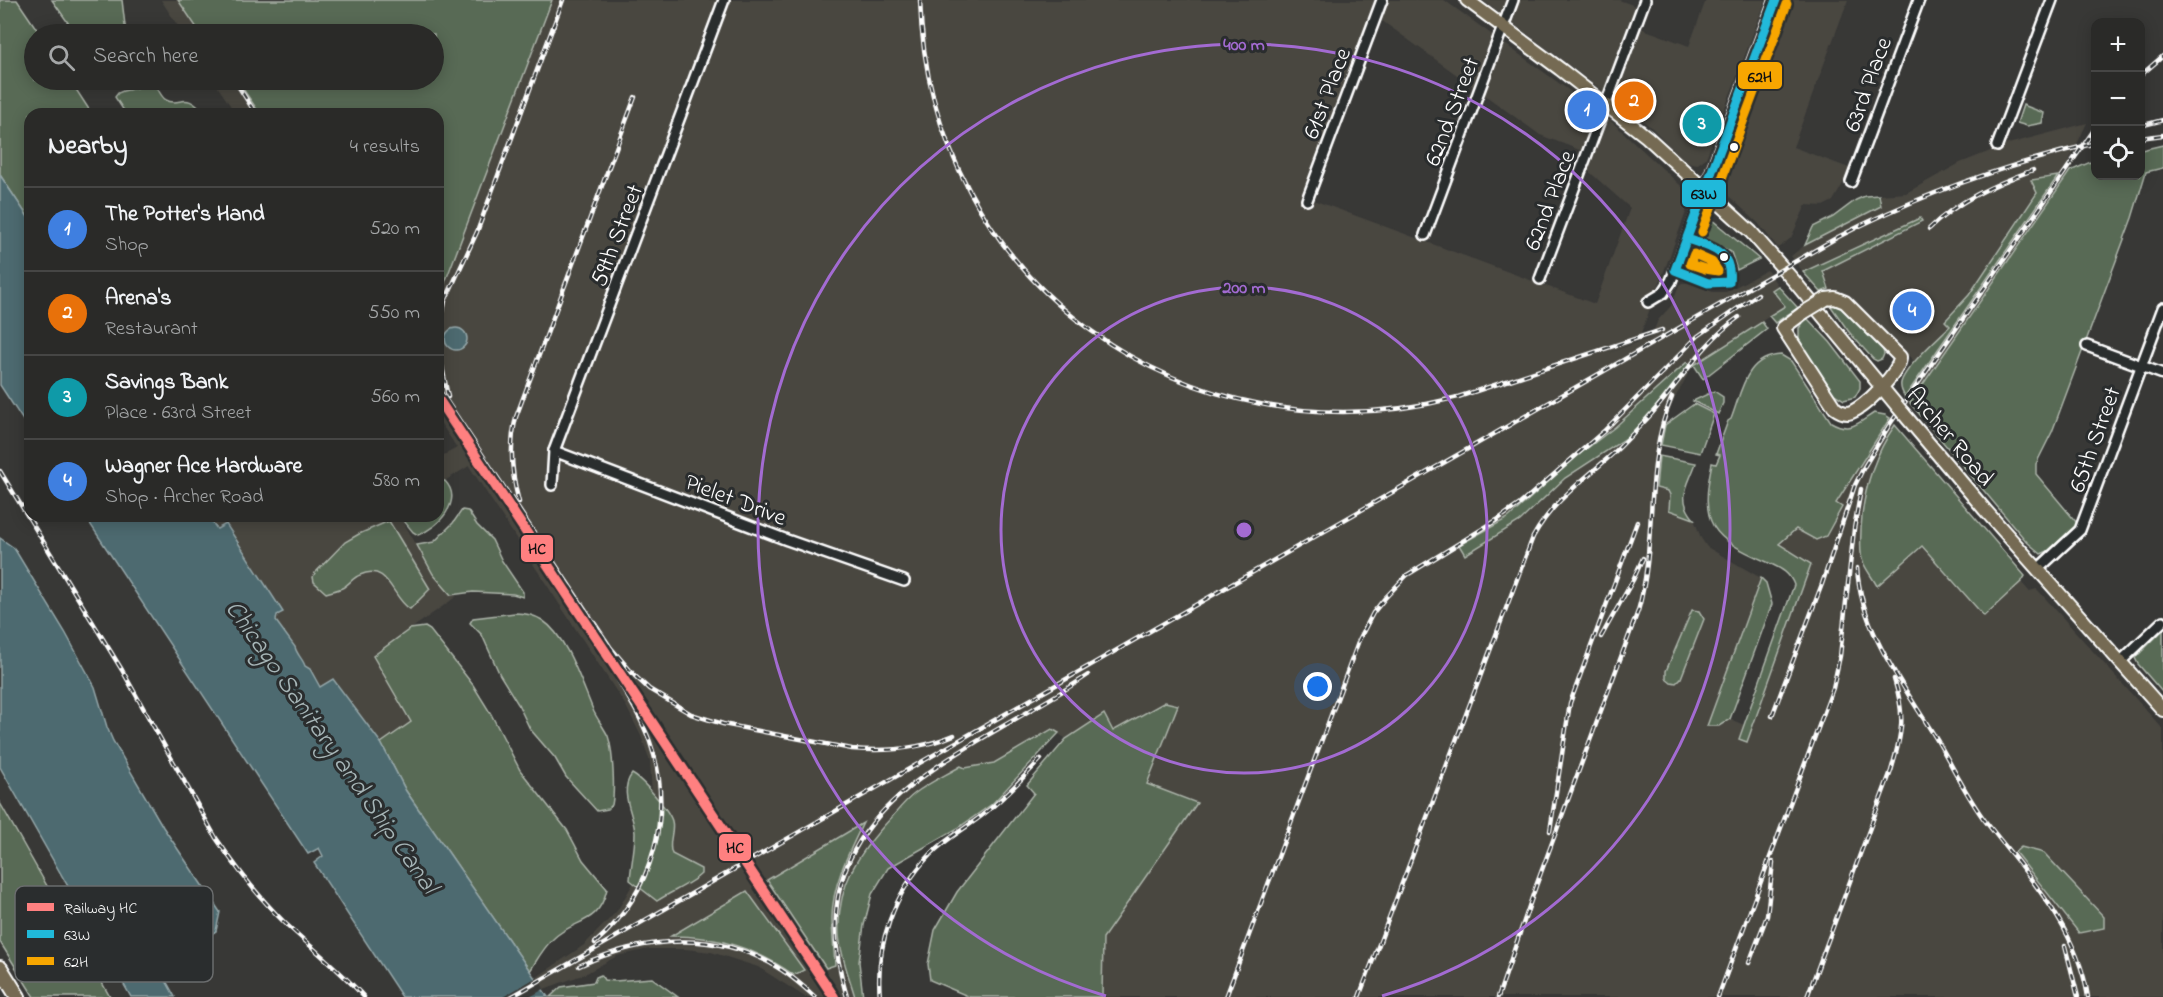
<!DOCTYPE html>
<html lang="en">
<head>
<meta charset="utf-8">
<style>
	body { margin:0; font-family:"Indie Flower",sans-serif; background:#323230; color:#f1f3f6 }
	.controls { position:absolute; right:18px; top:18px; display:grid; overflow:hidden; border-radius:12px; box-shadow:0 3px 15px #0003 }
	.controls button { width:54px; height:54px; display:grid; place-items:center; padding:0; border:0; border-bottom:2px solid #464645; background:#2a2a28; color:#f1f3f6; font:30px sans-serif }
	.you { position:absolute; left:1318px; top:687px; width:21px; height:21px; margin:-15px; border:4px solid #fff; border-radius:50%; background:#1a73e8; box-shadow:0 0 0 9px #1a73e833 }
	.badge { display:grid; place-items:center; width:39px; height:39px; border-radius:50%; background:#ffd166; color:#fff; font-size:20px; font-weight:700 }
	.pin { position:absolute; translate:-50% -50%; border:3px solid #fff; box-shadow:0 2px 6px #0006 }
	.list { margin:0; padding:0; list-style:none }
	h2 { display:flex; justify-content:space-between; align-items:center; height:78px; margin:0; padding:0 24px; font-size:26px }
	h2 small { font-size:20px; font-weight:400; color:#a5a7a8 }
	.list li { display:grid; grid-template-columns:39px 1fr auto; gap:18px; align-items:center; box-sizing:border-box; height:84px; padding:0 24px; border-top:2px solid #464645 }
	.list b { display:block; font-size:22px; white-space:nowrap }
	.list p { margin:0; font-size:20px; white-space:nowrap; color:#a5a7a8 }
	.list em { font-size:20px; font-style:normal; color:#a5a7a8 }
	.icon { flex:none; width:33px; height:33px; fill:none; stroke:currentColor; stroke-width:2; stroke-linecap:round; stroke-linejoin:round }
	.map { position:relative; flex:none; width:2163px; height:997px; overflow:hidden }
	.search { position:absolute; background:#2a2a28; box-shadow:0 3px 15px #0003; left:24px; top:24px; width:420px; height:66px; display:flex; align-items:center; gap:15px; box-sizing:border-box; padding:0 21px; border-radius:33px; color:#a5a7a8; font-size:22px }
	.panel { position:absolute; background:#2a2a28; box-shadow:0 3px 15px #0003; left:24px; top:108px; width:420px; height:414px; border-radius:18px }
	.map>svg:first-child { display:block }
	.built { fill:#484640; fill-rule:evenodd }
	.green { fill:#596a54; stroke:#acb4aa; stroke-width:1.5 }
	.water { fill:#4d6b6f; stroke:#94a6a9; stroke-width:1.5 }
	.pier { fill:#383836 }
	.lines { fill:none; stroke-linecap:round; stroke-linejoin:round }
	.minor-casing { stroke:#fff; stroke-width:14 }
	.major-casing { stroke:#fff; stroke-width:16 }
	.highway-casing { stroke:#fff; stroke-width:18 }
	.minor { stroke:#2a2d2e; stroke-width:9 }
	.major { stroke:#746b52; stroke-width:12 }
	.highway { stroke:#746b52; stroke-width:14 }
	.rail-casing { stroke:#fff; stroke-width:4.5 }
	.rail { stroke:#2a2d2e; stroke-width:2; stroke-dasharray:7; stroke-linecap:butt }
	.major-bridge-casing { stroke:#fff; stroke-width:16; stroke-linecap:butt }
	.major-bridge { stroke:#746b52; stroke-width:12 }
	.bus-1-casing { stroke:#2a2d2e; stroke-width:14 }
	.bus-2-casing { stroke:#2a2d2e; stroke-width:14 }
	.bus-1 { stroke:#20b9da; stroke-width:9 }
	.bus-2 { stroke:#f7a600; stroke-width:9 }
	.rail-1-casing { stroke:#2a2d2e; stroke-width:15 }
	.rail-1 { stroke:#ff8080; stroke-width:10 }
	.ring { fill:none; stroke:#a36bd2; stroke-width:3 }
	.bus-dot { fill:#fff; stroke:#2a2d2e; stroke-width:2 }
	.labels { text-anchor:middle; stroke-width:6; stroke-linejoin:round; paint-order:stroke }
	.street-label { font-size:24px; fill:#fff; stroke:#2a2d2e }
	.water-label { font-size:26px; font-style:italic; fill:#a6b5b7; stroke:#2a2d2e }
	.key { fill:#2a2d2e; stroke:#6a6c6d; stroke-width:1.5 }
	.key-label { font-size:16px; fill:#fff }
	.centre { fill:#a36bd2; stroke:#2a2d2e; stroke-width:3 }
	.ring-label { font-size:18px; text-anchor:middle; font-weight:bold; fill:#a36bd2; stroke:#2a2d2e; stroke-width:6; stroke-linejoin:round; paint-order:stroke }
	.line-badge { stroke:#2a2d2e; stroke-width:2 }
	.pale-badge-label { font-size:16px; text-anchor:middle; font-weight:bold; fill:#111 }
</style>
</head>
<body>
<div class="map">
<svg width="2163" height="997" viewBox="0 0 2163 997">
	<rect width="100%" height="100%" fill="#383836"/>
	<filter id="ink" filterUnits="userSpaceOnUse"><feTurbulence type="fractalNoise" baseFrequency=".0167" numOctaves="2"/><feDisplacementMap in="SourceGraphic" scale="12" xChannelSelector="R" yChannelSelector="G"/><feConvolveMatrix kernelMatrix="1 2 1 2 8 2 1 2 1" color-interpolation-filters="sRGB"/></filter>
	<g filter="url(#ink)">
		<g class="built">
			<path d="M161,0H178L201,34H183Z"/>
			<path d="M552,0H1444L1610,120L1692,196L1638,341L1609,353L1651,337L1658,320L1671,306L1679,285L1682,283H1687L1713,292H1726L1767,270L1778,286L1772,290L1785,306L1692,367L1675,398L1665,423L1660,448L1656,487L1668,491L1670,495L1669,510L1694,519L1701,538L1707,547L1761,578L1707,726H1719L1730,719L1744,725L1739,738L1811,564L1779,545L1796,529L1816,540L1842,508L1836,503L1890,418L1895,425L1884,442L1873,464L1862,508L1864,565L1871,572L1877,585L1921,546L1984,616L2021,582L2029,591L2037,589L2163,729V997H1060L1165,702L1113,732L1104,714L1066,739L1052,729L994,763L965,768L913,794L879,831L860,854L846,880L839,908V934L842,957L855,997H805L758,967L711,952L685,949H649L617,956L585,974L544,989L537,977L584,945L617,911L638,875L652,796L650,761L641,736L626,706L469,466L438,485V458L457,448L438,419V383L442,388L438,369V301ZM1374,15L1540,135L1590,154L1585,168L1630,208L1595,304L1305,197ZM1687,362L1689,365L1657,405L1628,437L1565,478L1520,521L1464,554L1460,545L1508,518L1576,457L1615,427ZM862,825L846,858L835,896L832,915L835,965L767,880ZM747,892L804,970H803L794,975L773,960L753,950L727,943L702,938L672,936Z"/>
			<path d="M1482,0H1619L1641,8L1635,26L1689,46L1706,0H1766L1706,158L1698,164L1685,162L1652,128Z"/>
			<path d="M1787,0H1848L1793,147L1849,168L1843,184L1833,201L1823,206L1806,205L1791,238L1778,248L1758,223L1718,186Z"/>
			<path d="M213,80H237L260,114H236Z"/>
			<path d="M2087,123L2069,161L2077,159L1910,403L1905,397L2057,176L2032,181L2037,192L1969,295L1945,320L1950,326L1915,362L1844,294L1830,291L1823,271L1922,222L1852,249L1803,272L1791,256L1805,245L1881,206L1879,195L1906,193L1960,163L2008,144Z"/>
			<path d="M208,516H400L433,574L451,595L457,596L373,656L412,723L381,743L333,680L321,687L277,623V615L283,612L226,524L217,529Z"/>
		</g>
		<g class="green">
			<path d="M0,0H17L40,34H34V80H70L92,114H30V220L0,175Z"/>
			<path d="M52,0H122L126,34H76Z"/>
			<path d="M178,0H552L438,301V114H260L237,80H434V34H201Z"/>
			<path d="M155,84C158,89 161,97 166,100C180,108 186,89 204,114H126L115,97L118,93L123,91Z"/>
			<path d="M2023,105L2044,113L2042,123L2027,126L2017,123Z"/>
			<path d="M2163,145V168L2146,172L2132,218L2052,432L2036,464V474L2077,523L2075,527L2048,551L2041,554L2027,542L1910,403L2070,171L2095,160L2096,176H2140L2141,150Z"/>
			<path d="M2058,176L1905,397C1902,392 1900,388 1901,383C1904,368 1938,338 1950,326L1945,321L1969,295L2037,193L2031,180Z"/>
			<path d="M1879,195L1881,206L1805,245L1813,227L1833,217L1856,200L1865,196Z"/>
			<path d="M1920,218L1922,221L1823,271L1829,289L1821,292L1803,272Z"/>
			<path d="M1707,219H1711L1759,259L1737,270L1731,252L1700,235Z"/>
			<path d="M1695,251L1699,252L1696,259L1701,261L1704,254L1720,262L1723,268L1720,278L1713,277L1689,266Z"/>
			<path d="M1778,286L1798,308L1775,323L1769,316L1785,306L1772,290Z"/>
			<path d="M1830,305H1837L1844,310L1882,346L1884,354L1882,359L1877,361L1873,359L1849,332Z"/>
			<path d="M1807,318L1830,342L1860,381V388L1855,397L1844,400L1831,392L1799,343V328Z"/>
			<path d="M1762,322L1767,329L1703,379L1694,365Z"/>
			<path d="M1781,355L1791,361L1831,422C1850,433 1857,424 1874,413L1885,415L1890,418L1836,503L1842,507L1826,536L1816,540L1796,529L1779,544L1811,564L1747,742L1739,739L1794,585C1789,571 1779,568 1767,562C1711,538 1699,524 1712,463L1716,464L1720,455L1716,454L1728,421L1731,419C1742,391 1745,357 1781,355Z"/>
			<path d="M1687,362L1689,365L1657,405L1628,437L1565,478L1520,521L1465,555L1459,545L1508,518L1576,457L1615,427Z"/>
			<path d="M1714,391L1723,397V403L1718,414L1693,401Z"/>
			<path d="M1694,404L1714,414L1700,453L1661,445L1665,425Z"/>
			<path d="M1895,425L2025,576L2022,581L1984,616L1922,546L1877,586C1873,578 1866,570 1863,562C1859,553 1861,539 1861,529C1863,490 1873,457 1895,425Z"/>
			<path d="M1659,456L1696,463C1688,486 1676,498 1694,519L1669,510L1670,495L1668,491L1656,488Z"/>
			<path d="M438,481H445C464,501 438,528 418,535L413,532L400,516H438Z"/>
			<path d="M462,510L468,511L477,525L492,540L502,561L523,592V597L513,594L473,592L451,595L433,574L417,545L434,542L453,523Z"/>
			<path d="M389,521L430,589L410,609C392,599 389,562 360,575C354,577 350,583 344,587C339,590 332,591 326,593L314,582L313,577L315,573L345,542L359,534Z"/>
			<path d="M1761,578L1766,583L1772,604L1730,719L1719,726H1707Z"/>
			<path d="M1692,610L1699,611L1704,619L1681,678L1676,683L1671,682L1666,678V671Z"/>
			<path d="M515,613C524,613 534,615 542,620C568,637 582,685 594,712C598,720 604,728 608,736C613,750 615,790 612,805L608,809L597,811L566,777L555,758L530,729L518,704L500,675L482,635L470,623L473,618Z"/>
			<path d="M425,627L430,630L473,685L491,714L520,770L567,830L583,860L607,889C598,927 574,918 553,939C543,948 537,960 530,971L406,791L381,743L411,722L373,656L410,629Z"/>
			<path d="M2163,630V693L2138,664L2135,658Z"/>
			<path d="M1165,702L1178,705L1147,784L1197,803L1103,938L1102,997H970L930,980L928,964L935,930L957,892L1034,793L1027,785L1066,739L1104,714L1113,731Z"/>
			<path d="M1052,729L1059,733L992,804L958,828L888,868L872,894L864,925L859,962L863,997H855C849,976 841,957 839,935C836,885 859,852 892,817C899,809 906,800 914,794C928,783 946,775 961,766L965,768L994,763Z"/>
			<path d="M632,774C642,779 669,810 672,821C675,832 667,843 672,854L701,869V874C691,884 670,892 657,901L630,880C631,865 635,849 635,833C634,814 618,792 632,774Z"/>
			<path d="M0,803L110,997H34L0,942Z"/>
			<path d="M863,823C849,852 832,885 832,918C832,933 834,949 835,965L826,968L767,880Z"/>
			<path d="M2021,847L2044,853L2104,917V928L2079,933L2015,852Z"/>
			<path d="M747,891L804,970L794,975C756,948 717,936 671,936Z"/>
			<path d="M601,975L604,980L615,981L652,978L678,997H550L561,987L594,982L596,977Z"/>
		</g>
		<g class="water">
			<path d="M0,175L30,220V431L0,385Z"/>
			<circle cx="456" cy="339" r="11"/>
			<path d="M85,516H208L217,529L226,524L283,612L277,615L276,621L295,647C297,655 303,659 305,666L310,669L320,687L333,679L381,743L406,791L548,997H402L314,863L323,856L319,848L308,854Z"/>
			<path d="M0,538L14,548L65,632L95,687L107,727L113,741L163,827L220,912L216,931L159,968L175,997H131L0,767Z"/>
		</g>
		<path class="pier" d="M537,977L544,989L530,997H503Z"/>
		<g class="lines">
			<defs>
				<g id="minor">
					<path d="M1997,146L2052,0"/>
					<path d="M1851,182L1919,0"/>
					<path d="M1307,200L1382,0"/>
					<path d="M1425,235L1513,0"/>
					<path d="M1540,279L1645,0"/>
					<path d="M1648,302L1663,293L1671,281L1705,191"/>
					<path d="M2087,346L2163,374"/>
					<path d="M554,451L787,540L904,581"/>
					<path d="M552,485L554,451L724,0"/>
					<path d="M2038,569L2080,530L2163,308"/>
					<path d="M2120,662L2163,621"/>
				</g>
				<g id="major">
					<path d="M1467,0L1560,69L1647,137L1751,232L1794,281L1898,407"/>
					<path d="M1705,191L1776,0"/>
					<path d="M1803,313L1783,328L1835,408C1839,411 1843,413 1848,413C1863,410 1901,371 1900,357L1845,302L1835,298L1826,299"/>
					<path d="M1903,413L1985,510L2163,710"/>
				</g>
				<path id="highway" d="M0,968L18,997"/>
			</defs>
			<use href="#minor" class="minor-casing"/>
			<use href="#major" class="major-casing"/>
			<use href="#highway" class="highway-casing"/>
			<use href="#minor" class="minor"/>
			<use href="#major" class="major"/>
			<use href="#highway" class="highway"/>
			<defs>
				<g id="rail">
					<path d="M920,0C928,282 1188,467 1458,397L1662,330"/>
					<path d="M2140,76L2163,56"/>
					<path d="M235,81L256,114"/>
					<path d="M2140,126L2163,120"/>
					<path d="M2140,138L2163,135"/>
					<path d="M1929,229C1957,201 1995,184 2033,170"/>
					<path d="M438,388L611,648L635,676L649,689L691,714L723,724L852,749C888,752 921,749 954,735"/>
					<path d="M448,397L439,351V333L445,301L477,232L563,0"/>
					<path d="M0,471L122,670L216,838C237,869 259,898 286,924C312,948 340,970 364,997"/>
					<path d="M519,502C511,473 509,446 516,417L635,97"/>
					<path d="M1857,568C1861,632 1905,687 1937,740C1953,767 1967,797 1986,822C2028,876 2077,927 2088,997"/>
					<path d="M1601,637L1633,580L1643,558"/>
					<path d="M1772,716L1822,584L1855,485L1864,467L1890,424L2096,127"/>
					<path d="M1550,831L1570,703L1637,522"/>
					<path d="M595,943C653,893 675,813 650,742C642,720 630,700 618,680"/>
					<path d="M2065,946L2078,997"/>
					<path d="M1749,963L1767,916L1773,862"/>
					<path d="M579,966C643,936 722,929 783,971C794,978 805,988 815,997"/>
					<path d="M511,997L1838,237C1919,195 2007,164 2096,143"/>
					<path d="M847,997C789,806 963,759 1088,675"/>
					<path d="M880,997C875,946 894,892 930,855C946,838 967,828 985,813C1005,797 1023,778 1041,759"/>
					<path d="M1226,997L1359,640L1373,613L1385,598L1407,575L1497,520L1520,504L1604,431L1698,336L1758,294"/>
					<path d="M1359,997L1533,537C1553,501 1579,484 1608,458C1621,447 1632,434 1644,422C1677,388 1700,344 1739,317"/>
					<path d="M1498,997L1536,886L1638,611C1658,542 1643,464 1672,397"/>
					<path d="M1718,997L1833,688L1840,656L1854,529L1861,489"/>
					<path d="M1807,997L1891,771C1902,734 1906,716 1894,679"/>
				</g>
			</defs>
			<use href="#rail" class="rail-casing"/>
			<use href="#rail" class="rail"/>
			<defs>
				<g id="major-bridge">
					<path d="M1803,313L1826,299"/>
					<path d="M1898,407L1903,413"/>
				</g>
			</defs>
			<use href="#major-bridge" class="major-bridge-casing"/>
			<use href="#major-bridge" class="major-bridge"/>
			<defs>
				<path id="bus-1" d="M1687,239C1711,247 1733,251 1729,282L1708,283L1675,270L1776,0"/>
				<g id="bus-2">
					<path d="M1702,232L1787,4"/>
					<path d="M1694,254L1712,262L1718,271L1705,269L1690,264Z"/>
				</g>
			</defs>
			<use href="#bus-1" class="bus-1-casing"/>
			<use href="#bus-2" class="bus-2-casing"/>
			<use href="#bus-1" class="bus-1"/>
			<use href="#bus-2" class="bus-2"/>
			<defs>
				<path id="rail-1" d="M438,399L834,997"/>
			</defs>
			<use href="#rail-1" class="rail-1-casing"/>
			<use href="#rail-1" class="rail-1"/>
		</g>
	</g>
	<g class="ring">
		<circle cx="1244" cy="530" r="243"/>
		<path d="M1106 996A486 486 0 1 1 1382 996"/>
	</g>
	<g class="bus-dot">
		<circle cx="1734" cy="147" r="5"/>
		<circle cx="1724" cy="257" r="5"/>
	</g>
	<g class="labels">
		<g class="street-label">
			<text transform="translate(1867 84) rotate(-70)" y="8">63rd Place</text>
			<text transform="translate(1326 93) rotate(-69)" y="8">61st Place</text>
			<text transform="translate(1451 111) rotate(-69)" y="8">62nd Street</text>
			<text transform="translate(1549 200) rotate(-69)" y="8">62nd Place</text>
			<text transform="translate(616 235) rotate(-69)" y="8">59th Street</text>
			<text transform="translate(1951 436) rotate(50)" y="8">Archer Road</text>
			<text transform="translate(2094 439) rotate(-70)" y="8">65th Street</text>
			<text transform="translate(736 499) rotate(21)" y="8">Pielet Drive</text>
		</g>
		<g class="water-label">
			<text transform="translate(333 746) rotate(55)" y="9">Chicago Sanitary and Ship Canal</text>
		</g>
	</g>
	<rect x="15" y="886" width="198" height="96" rx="9" class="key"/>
	<rect x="27" y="903" width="27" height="8" fill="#ff8080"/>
	<rect x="27" y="930" width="27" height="8" fill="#20b9da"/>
	<rect x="27" y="957" width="27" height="8" fill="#f7a600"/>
	<g class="key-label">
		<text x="64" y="913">Railway HC</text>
		<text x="64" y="940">63W</text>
		<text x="64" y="967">62H</text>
	</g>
	<circle cx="1244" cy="530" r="9" class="centre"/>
	<g class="ring-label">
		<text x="1244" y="50">400 m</text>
		<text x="1244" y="293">200 m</text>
	</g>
	<g class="line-badge">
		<rect x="1737" y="61" width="46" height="29" rx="6" fill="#f7a600"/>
		<rect x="1681" y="179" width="46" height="29" rx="6" fill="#20b9da"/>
		<rect x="520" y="534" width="34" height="29" rx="6" fill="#ff8080"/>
		<rect x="718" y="833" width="34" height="29" rx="6" fill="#ff8080"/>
	</g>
	<g class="pale-badge-label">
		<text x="1760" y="82">62H</text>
		<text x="1704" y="199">63W</text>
		<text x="537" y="554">HC</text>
		<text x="735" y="853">HC</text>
	</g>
</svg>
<div class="controls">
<button>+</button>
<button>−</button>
<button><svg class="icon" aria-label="locate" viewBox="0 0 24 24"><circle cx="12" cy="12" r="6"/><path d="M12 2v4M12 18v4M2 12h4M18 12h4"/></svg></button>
</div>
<div class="you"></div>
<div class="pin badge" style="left:1587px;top:110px;background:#3f7fe0">1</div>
<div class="pin badge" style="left:1634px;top:101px;background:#e8710a">2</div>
<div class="pin badge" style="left:1702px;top:124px;background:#0f9aa8">3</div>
<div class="pin badge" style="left:1912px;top:311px;background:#3f7fe0">4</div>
<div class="search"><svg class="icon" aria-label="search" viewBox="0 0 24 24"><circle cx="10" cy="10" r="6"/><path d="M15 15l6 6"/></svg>Search here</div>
<section class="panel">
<h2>Nearby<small>4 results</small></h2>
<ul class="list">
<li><span class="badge" style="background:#3f7fe0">1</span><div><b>The Potter's Hand</b><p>Shop</p></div><em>520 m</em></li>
<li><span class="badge" style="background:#e8710a">2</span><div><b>Arena's</b><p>Restaurant</p></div><em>550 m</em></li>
<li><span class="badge" style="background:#0f9aa8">3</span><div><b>Savings Bank</b><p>Place · 63rd Street</p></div><em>560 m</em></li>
<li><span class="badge" style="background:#3f7fe0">4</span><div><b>Wagner Ace Hardware</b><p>Shop · Archer Road</p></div><em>580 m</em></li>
</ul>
</section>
</div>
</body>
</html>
